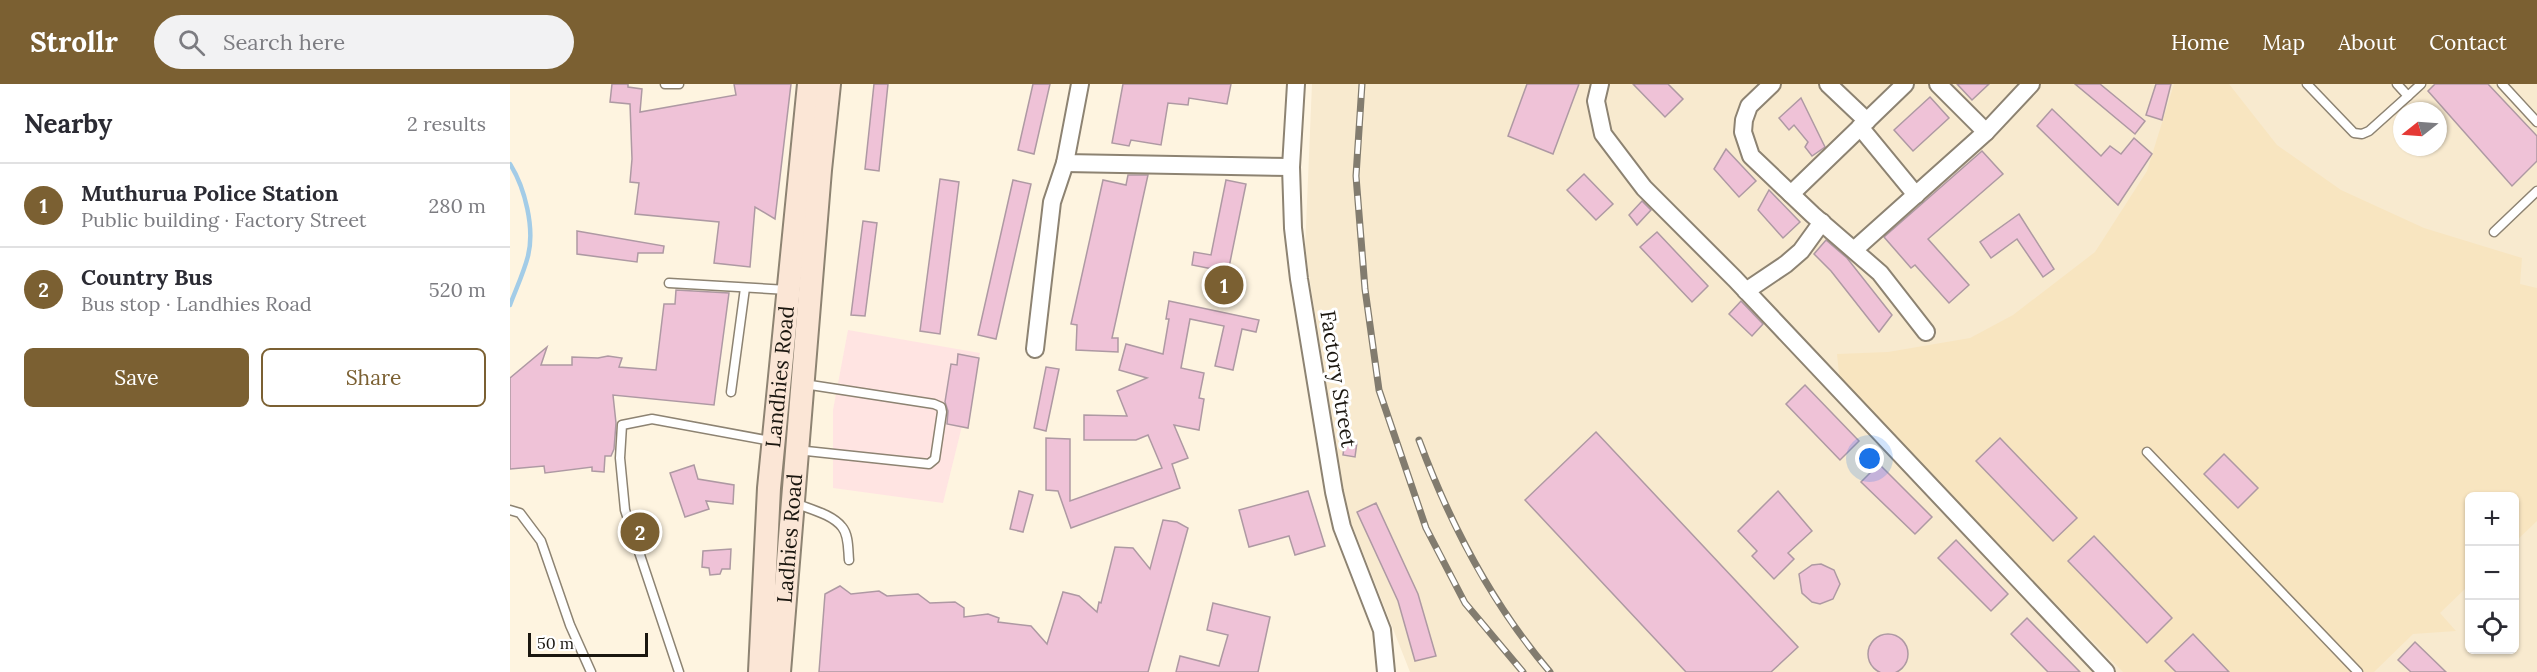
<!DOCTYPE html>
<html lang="en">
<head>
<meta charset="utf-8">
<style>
	body { margin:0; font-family:Lora,serif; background:#f2f2f3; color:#2b2b33 }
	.controls { position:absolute; right:18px; bottom:18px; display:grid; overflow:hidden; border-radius:9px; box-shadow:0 2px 4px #0004 }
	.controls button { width:54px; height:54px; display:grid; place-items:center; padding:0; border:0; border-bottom:2px solid #e1e1e2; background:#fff; color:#2b2b33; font:30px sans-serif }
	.compass { position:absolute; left:1883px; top:18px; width:54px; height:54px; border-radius:50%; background:#fff; box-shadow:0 2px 4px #0004; rotate:253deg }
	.scale { position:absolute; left:18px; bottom:15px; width:120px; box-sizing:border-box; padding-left:6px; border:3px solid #1a160f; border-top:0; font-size:16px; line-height:21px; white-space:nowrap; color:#1a160f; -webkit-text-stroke:4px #fff; paint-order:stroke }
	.you { position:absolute; left:1360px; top:375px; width:21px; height:21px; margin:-15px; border:4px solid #fff; border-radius:50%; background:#1a73e8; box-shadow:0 0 0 9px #1a73e833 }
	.badge { display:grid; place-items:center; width:39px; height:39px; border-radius:50%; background:#7b6032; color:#fff; font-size:20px; font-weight:700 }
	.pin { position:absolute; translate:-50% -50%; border:3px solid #fff; box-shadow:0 2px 6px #0006 }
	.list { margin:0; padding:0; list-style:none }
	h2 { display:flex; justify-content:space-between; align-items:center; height:78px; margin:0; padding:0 24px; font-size:26px }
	h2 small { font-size:20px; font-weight:400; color:#7c7c81 }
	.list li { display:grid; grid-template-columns:39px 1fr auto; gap:18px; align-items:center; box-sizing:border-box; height:84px; padding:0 24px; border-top:2px solid #e1e1e2 }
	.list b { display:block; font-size:22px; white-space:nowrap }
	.list p { margin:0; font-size:20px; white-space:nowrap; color:#7c7c81 }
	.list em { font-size:20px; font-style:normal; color:#7c7c81 }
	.actions { display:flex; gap:12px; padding:18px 24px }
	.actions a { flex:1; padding:14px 0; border:2px solid #7b6032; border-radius:9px; text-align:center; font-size:21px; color:#7b6032 }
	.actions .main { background:#7b6032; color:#fff }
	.icon { flex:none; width:33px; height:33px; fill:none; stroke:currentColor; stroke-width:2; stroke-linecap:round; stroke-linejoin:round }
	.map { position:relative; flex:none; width:2027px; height:588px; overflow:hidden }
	header { display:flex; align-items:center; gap:36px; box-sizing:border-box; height:84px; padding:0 30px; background:#7b6032; color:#fff }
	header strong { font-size:28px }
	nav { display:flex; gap:33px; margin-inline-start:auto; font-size:21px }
	.search { width:420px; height:54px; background:#f2f2f3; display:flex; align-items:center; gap:15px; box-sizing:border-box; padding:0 21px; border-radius:33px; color:#7c7c81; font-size:22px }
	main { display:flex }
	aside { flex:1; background:#fff }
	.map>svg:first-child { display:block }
	.industrial { fill:#ffe4e2 }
	.built { fill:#f8eacf; fill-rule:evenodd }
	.green { fill:#f8e5c0 }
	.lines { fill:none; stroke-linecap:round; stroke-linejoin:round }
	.stream { stroke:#a3cce7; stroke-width:4.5 }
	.building { fill:#efc2d7; stroke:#ae99a3; stroke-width:1.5 }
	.lane-casing { stroke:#8d8372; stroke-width:11 }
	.street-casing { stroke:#8d8372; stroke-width:20 }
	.secondary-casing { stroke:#8d8372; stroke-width:26 }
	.lane { stroke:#fff; stroke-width:8 }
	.street { stroke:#fff; stroke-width:16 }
	.secondary { stroke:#fbe6d6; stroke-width:22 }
	.rail-casing { stroke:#827c6f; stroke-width:7 }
	.rail { stroke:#fff; stroke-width:4.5; stroke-dasharray:14; stroke-linecap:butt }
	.labels { text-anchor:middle; stroke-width:6; stroke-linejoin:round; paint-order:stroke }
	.street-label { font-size:21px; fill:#1a160f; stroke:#fff }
</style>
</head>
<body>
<header>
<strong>Strollr</strong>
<div class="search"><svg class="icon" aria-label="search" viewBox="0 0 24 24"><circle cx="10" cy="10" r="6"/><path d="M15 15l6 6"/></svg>Search here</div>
<nav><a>Home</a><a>Map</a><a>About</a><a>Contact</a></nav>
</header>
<main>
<aside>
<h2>Nearby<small>2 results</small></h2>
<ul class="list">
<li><span class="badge">1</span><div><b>Muthurua Police Station</b><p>Public building · Factory Street</p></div><em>280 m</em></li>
<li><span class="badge">2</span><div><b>Country Bus</b><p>Bus stop · Landhies Road</p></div><em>520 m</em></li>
</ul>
<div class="actions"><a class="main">Save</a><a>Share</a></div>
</aside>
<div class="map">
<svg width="2027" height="588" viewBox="0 0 2027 588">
	<rect width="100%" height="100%" fill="#fef4e0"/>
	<path class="industrial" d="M338,246L470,269L433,419L323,404V326Z"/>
	<path class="built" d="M802,0H2027V588H900L835,423L795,166ZM1892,27H1928V63H1892ZM1960,412H2004V566H1960Z"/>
	<path class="green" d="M1664,0H1719L1767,61L1831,106L1914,144L2012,174L2010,200L2027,204V437L2005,458L2004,412H1960L1959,501L1930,529L1946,547L1903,550L1864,588H1613L1330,300L1327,270L1378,268L1460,254L1503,231L1585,168L1637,87Z"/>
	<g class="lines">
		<path class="stream" d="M0,80C15,104 25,144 18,172C14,188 6,205 0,221"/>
	</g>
	<g class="building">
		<path d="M102,0H118V3L132,5L130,28L226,11L224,0H281L265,135L245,123L240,183L204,179L209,138L125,130L129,99L120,98L122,75L120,20L100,18Z"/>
		<path d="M364,0H378L369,87L355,85Z"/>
		<path d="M523,0H540L524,70L508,66Z"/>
		<path d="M613,0H721L717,20L679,14L678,21L658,19L651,61L621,56L619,62L602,59Z"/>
		<path d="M1017,0H1069L1043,70L998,52Z"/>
		<path d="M1123,0H1158L1173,15L1155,33Z"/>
		<path d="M1447,0H1479L1462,16Z"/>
		<path d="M1565,0H1590L1635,37L1625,50Z"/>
		<path d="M1646,0H1661L1652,36L1636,31Z"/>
		<path d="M1925,0H1978L2027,52V77L2002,102L1918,7Z"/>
		<path d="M1420,13L1439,34L1403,67L1384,46Z"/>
		<path d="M1291,14L1315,63L1302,72L1295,63L1298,58L1284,41L1279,46L1269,34Z"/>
		<path d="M1542,25L1591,72L1600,62L1611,70L1624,54L1642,70L1608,121L1527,42Z"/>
		<path d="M1216,65L1246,97L1229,113L1204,85Z"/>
		<path d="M1472,67L1493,90L1418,155L1459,201L1439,219L1405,181L1401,184L1374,153Z"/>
		<path d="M1074,90L1103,120L1086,136L1057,106Z"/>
		<path d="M618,91H638L602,254H608V268L566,266L567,241L561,240L593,96L616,101Z"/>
		<path d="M430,95L449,98L430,250L410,247Z"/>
		<path d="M503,96L521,100L486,255L468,251Z"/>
		<path d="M716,96L736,100L718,188L682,181L684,168L701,171Z"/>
		<path d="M1259,106L1290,138L1273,154L1248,126Z"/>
		<path d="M1132,117L1141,126L1127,141L1119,131Z"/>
		<path d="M1509,130L1544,185L1533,193L1507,155L1481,174L1470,158Z"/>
		<path d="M353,137L367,139L355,232L341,231Z"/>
		<path d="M67,147L154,162L153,169H128L127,178L67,170Z"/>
		<path d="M1147,148L1198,202L1182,218L1130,163Z"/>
		<path d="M1316,156L1337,174L1382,231L1369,248L1321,187L1304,170Z"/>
		<path d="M166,206L219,209L204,321L103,311L106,339L104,365L101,372H95L94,388L82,387V383L35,389L34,382L0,385V294L37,263L31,281H62V273L88,274L98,272L112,274L109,283L146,286L154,220H165Z"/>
		<path d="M659,217L749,236L746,248L732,245L723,286L705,282L714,242L680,235L671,284L694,289L689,314L694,315L689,346L664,341L678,374L662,380L670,404L561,444L548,407L536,406V354L560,355V417L652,384L638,351L626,356H574V331L617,332L607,307L637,294L609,286L616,260L653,270L659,235H656Z"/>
		<path d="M1231,217L1253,240L1242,252L1219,230Z"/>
		<path d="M448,270L469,274L458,344L437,340L438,327L435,318L441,280L447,281Z"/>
		<path d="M536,283L549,285L536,347L524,344Z"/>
		<path d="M1295,301L1349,357L1330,376L1276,320Z"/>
		<path d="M1086,348L1288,563L1261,588H1176L1015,416Z"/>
		<path d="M1490,354L1567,434L1543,457L1466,377Z"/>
		<path d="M835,356L847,358L845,373L833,371Z"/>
		<path d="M1714,370L1748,404L1728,424L1694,390Z"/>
		<path d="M1369,380L1422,433L1405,450L1351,398Z"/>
		<path d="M184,381L188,395L224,401L223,420L196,417L199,425L175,433L160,389Z"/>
		<path d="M509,407L523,411L513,448L500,445Z"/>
		<path d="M798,407L815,462L785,471L779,452L739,463L729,426Z"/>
		<path d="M1268,407L1302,447L1278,469L1284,475L1264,495L1242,472L1247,467L1228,447Z"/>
		<path d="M866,419L908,510L926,572L905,577L888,517L847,428Z"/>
		<path d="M653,436L667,438L678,444L638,588H309L315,510L330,502L341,510L369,507L377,512L408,510L420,519L445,518L454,524V533L478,530L489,534L488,538L521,542L537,560L553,508L569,512L587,528L589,518L591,519L605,463L623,464L640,485Z"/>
		<path d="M1584,452L1662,534L1637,559L1558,477Z"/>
		<path d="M1446,456L1498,510L1481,527L1428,474Z"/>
		<path d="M221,465L220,485H212L210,490L200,491L199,484L192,483L193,467Z"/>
		<path d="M1311,480L1324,486L1330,500L1323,515L1310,520L1302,518L1292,509L1289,490L1302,481Z"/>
		<path d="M703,519L760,533L748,588H666L670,572L709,582L718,551L697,546Z"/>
		<path d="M1517,534L1570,588H1538L1501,550Z"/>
		<path d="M1683,550L1719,588H1666L1655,577Z"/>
		<circle cx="1378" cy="570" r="20"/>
		<path d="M1905,558L1936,588H1901L1888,576Z"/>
	</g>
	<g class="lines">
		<defs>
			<g id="lane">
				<path d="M155,0H169"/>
				<path d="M1797,0L1844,49L1852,50L1859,47L1898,12"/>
				<path d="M1887,0L1898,12L1911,0"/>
				<path d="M1992,0L2027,38"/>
				<path d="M1984,148L2027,107"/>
				<path d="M159,199L278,206"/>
				<path d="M221,308L235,204"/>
				<path d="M287,366L419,380L425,375L432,328L431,323L424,320L294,300"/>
				<path d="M1637,368L1848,588"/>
				<path d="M285,419C299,425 322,430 332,443C339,451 338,466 339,476"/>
				<path d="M0,426L10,429L31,457L60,541L81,588"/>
				<path d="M169,588L115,426L110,374L112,341L142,335L261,357"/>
			</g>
			<g id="street">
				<path d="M570,0L555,79L781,83"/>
				<path d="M786,0L781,83L783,144L789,195L824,408L832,443L872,546L876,588"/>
				<path d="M1090,0L1086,17L1093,50L1134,104L1225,195L1596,588"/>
				<path d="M1262,0L1239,22L1234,36L1233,48L1241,72L1303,131L1370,189L1416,248"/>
				<path d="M1318,0L1357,37"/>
				<path d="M1428,0L1476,48"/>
				<path d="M1350,43L1406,111"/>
				<path d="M1281,110L1395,0"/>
				<path d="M1344,166L1476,48L1521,0"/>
				<path d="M1236,207L1276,180L1291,167L1312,138"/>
				<path d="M525,265L542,118L555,79"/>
			</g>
			<g id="secondary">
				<path id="s1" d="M250,588L259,404L299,0"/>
				<path id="s2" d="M269,588L310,86L319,0"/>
			</g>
		</defs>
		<use href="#lane" class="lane-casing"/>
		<use href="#street" class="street-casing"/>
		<use href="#secondary" class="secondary-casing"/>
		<use href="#lane" class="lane"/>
		<use href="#street" class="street"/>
		<use href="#secondary" class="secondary"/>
		<defs>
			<g id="rail">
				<path d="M852,0L846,92L855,205L869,306L916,444L955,519L1013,588"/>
				<path d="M909,356C940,440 981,519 1040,588"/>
			</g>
		</defs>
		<use href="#rail" class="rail-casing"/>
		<use href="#rail" class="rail"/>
	</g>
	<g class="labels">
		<g class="street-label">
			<text dy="7" stroke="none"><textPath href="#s1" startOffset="296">Landhies Road</textPath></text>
			<text transform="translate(828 295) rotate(81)" y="7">Factory Street</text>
			<text dy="7" stroke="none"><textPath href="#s2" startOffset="134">Ladhies Road</textPath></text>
		</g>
	</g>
</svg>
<div class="controls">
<button>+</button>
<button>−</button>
<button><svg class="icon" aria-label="locate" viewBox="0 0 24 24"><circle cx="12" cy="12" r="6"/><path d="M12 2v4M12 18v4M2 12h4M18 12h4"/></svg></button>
</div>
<svg class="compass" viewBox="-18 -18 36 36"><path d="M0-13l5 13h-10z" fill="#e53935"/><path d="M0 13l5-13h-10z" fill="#7c7c81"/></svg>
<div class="scale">50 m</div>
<div class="you"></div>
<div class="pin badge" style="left:714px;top:201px">1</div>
<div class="pin badge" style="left:130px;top:448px">2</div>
</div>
</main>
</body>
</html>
